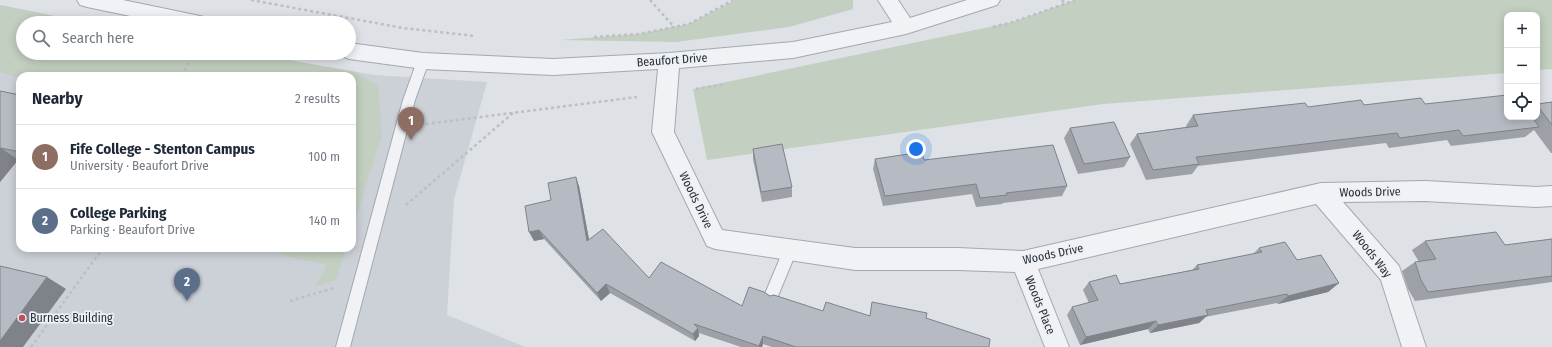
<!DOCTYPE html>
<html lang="en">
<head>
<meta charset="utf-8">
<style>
	body { margin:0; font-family:"Fira Sans Condensed",sans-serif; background:#f2f2f3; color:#1f2937 }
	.controls { position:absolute; right:12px; top:12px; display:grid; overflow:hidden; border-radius:8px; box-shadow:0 2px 10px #0003 }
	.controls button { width:36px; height:36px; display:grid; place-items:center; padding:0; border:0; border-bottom:1px solid #e0e1e3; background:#fff; color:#1f2937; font:20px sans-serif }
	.you { position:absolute; left:916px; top:149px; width:14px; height:14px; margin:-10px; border:3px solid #fff; border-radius:50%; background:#1a73e8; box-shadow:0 0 0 6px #1a73e833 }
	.badge { display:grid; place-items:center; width:26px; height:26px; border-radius:50%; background:#be4f5c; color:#fff; font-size:13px; font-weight:700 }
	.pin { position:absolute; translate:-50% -33px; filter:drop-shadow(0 1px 2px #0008) }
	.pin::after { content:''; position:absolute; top:21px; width:14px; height:12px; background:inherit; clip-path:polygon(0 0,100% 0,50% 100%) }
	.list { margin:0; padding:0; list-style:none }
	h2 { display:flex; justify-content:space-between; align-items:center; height:52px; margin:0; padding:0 16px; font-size:17px }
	h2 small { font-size:13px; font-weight:400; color:#747a83 }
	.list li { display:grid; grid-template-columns:26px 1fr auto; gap:12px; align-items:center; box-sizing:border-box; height:64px; padding:0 16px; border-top:1px solid #e0e1e3 }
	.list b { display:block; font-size:15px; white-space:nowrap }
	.list p { margin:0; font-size:13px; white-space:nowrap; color:#747a83 }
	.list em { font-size:13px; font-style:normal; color:#747a83 }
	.icon { flex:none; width:22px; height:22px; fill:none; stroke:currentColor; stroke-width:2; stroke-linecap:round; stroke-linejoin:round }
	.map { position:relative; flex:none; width:1552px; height:347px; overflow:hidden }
	.search { position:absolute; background:#fff; box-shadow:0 2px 10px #0003; left:16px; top:16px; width:340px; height:44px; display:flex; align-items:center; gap:10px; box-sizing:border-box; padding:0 14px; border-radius:22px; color:#747a83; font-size:15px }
	.panel { position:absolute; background:#fff; box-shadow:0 2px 10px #0003; left:16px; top:72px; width:340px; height:180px; border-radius:12px }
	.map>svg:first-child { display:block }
	.built { fill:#ccd0d7; fill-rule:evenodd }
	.green { fill:#c3cfc0 }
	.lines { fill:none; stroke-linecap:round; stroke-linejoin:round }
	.service-casing { stroke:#a4a8af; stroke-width:2 }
	.minor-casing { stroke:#a4a8af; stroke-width:2 }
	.path { stroke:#bcbfc5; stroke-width:2.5; stroke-dasharray:3 3; stroke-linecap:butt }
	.service { fill:#f0f2f5; fill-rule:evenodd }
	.minor { fill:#f0f2f5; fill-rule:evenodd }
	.wall { fill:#9da0a7 }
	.shaded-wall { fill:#7f8288 }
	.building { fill:#b6bac2; stroke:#7f8288 }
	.poi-dot { fill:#be4f5c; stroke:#edf0f4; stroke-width:1.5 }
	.labels { text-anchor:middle; stroke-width:3.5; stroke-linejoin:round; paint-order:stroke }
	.street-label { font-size:12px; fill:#292f3b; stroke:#edf0f4 }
	.poi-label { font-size:12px; fill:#292f3b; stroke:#edf0f4; text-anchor:start }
</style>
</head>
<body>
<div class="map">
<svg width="1552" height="347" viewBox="0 0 1552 347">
	<rect width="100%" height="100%" fill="#dee1e6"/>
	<path class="built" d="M0,5L89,23H23V53H249L374,75L487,82L454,199L447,315L525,347H0ZM20,76H352V248H20Z"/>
	<g class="green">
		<path d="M735,0H853V9L789,27L676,42L560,40L639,34L689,24Z"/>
		<path d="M1075,0H1552V69L1537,70V15H1507V73L1103,104L707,160L693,89L1013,22Z"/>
		<path d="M0,5L89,23H23V53H249L355,72L378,86L382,135L352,230V76H20V78L0,72Z"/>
		<path d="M281,248H346L336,280L315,286L327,265L278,254Z"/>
	</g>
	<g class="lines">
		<defs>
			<g id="service">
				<path d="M423,56L427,58L429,61L415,100L350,347H336L403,100L417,61L419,58Z"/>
				<path d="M790,244L795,246L797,250L776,301L771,303L766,301L764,296L785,246Z"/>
			</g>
			<g id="minor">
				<path d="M77,0H123L200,16L207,18L210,23H164L87,7L80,5Z"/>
				<path d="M878,0H898L910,18L967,0H1000L997,5L906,34L793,58L679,68L674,132L722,230L855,248H958L1023,251L1321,183L1425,181L1536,187L1552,186V206L1536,207L1425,201L1343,202L1399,266L1426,347H1402L1381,280L1316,204L1038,269L1069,347H1045L1015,272L958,270H855L715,249L707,246L652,132L658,69L553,75L423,69L349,59L342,56L340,53H349V43L423,53L553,59L669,53L793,42L892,22Z"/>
			</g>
		</defs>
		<use href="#service" class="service-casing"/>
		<use href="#minor" class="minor-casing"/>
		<g class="path">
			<path d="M251,0L403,28L475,36"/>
			<path d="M650,0L674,27"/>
			<path d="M1062,0L1065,4"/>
			<path d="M993,27L1013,22L1075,0"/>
			<path d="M594,37L639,34L689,24L733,0"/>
			<path d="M182,76L194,53"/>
			<path d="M696,89L726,84"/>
			<path d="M426,124L637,97"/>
			<path d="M406,205L513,113"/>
			<path d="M290,301L334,288"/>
			<path d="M31,347L103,248"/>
		</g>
		<use href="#service" class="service"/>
		<use href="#minor" class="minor"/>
	</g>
	<g class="wall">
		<path d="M0,91L20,95V161L18,160L0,182Z"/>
		<path d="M1552,102V153H1551L1534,130L1525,137L1451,146L1447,140L1389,148L1386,143L1198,166L1192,174L1146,180L1130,144L1137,134L1186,127V126L1193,115L1308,107L1364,105L1425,104L1507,117H1537V104Z"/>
		<path d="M1070,128L1130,157L1124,167L1078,174L1064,138Z"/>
		<path d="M753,149L792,187V197L762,202L753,159Z"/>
		<path d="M875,159L924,160L1067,186L1062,196L1003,203L1002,204L976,207L972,194L883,206L873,169Z"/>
		<path d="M579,186L589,240L649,278L742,306L770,296L823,311L870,316L872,302L926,318L989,347H772L763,344L762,347H741L699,333V336L695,341L610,293L601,301L544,239L534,241L551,200Z"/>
		<path d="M1552,239V282L1415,301L1408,289L1402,271L1415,262H1419L1412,250L1425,241L1505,245Z"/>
		<path d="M1259,248L1297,260L1339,283L1328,292L1278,304L1277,303L1205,317L1199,323L1150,333L1148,329L1080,345L1067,315L1072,307L1089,303L1083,290L1089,282L1120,284L1192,270L1197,265L1253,254Z"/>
	</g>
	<g class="shaded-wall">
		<path d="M1,148L18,160L0,182V149Z"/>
		<path d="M576,177L579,186L591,250L587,241Z"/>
		<path d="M539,230L544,239L534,241L529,232Z"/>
		<path d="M47,277L66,289L23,347H0V341Z"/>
		<path d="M1339,283L1328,292L1278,304L1288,296Z"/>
		<path d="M606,284L610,293L601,301L597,293Z"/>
		<path d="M1208,315L1199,323L1150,333L1158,325Z"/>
		<path d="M1156,321L1148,329L1080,345L1086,337Z"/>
		<path d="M698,328L699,336L695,341L693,334Z"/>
		<path d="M763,336V344L762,347H759Z"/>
	</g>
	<g class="building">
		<path d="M0,91L20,95V152L1,148L0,149Z"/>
		<path d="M1507,95V117H1532L1539,127L1463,136L1459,130L1400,138L1397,133L1196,157L1199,164L1153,170L1137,134L1198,126L1193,115L1305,103L1308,107L1361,100L1364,105L1421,98L1425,104Z"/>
		<path d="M1552,102V125L1537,105V104Z"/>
		<path d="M1114,122L1130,157L1084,164L1070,128Z"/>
		<path d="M782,144L792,187L761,192L753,149Z"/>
		<path d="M1053,145L1067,186L1006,193L1007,195L980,198L976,184L885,196L875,159L922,152L924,160Z"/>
		<path d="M576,177L587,241L603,229L649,278L661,262L742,306L749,287L764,292L770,296L774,295L823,311L826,302L870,316L872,302L927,313L926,318L990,339L989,347H796L763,336L759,346L694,324L698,328L693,334L606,284L597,293L539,230L529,232L525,206L551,200L548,183Z"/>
		<path d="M1496,232L1505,245L1552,239V276L1428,292L1421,280L1415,262L1436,259L1425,241Z"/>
		<path d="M1285,242L1297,260L1321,255L1339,283L1288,296L1287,294L1206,310L1208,315L1158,325L1156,321L1086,337L1072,307L1098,300L1089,282L1116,275L1120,284L1199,269L1197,265L1262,252L1259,248Z"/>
		<path d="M0,266L47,277L0,341Z"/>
	</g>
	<circle class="poi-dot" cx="22" cy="318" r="4"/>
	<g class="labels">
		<g class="street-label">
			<text transform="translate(672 60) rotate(-4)" y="4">Beaufort Drive</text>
			<text transform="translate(1370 192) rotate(-1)" y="4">Woods Drive</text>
			<text transform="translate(696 200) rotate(64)" y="4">Woods Drive</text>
			<text transform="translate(1053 254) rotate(-12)" y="4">Woods Drive</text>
			<text transform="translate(1372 254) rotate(52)" y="4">Woods Way</text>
			<text transform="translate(1040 305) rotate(68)" y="4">Woods Place</text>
		</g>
		<g class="poi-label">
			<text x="30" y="322">Burness Building</text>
		</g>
	</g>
</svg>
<div class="controls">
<button>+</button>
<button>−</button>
<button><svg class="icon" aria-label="locate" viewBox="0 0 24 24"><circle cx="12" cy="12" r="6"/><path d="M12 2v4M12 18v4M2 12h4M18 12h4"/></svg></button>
</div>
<div class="you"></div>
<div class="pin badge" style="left:411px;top:140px;background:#8d6e63">1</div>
<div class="pin badge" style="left:187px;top:301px;background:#5c6f8a">2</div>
<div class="search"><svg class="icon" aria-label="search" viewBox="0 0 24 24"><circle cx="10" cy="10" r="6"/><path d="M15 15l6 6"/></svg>Search here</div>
<section class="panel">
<h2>Nearby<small>2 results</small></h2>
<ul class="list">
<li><span class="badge" style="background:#8d6e63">1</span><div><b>Fife College - Stenton Campus</b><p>University · Beaufort Drive</p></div><em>100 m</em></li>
<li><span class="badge" style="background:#5c6f8a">2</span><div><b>College Parking</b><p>Parking · Beaufort Drive</p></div><em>140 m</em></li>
</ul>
</section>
</div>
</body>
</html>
